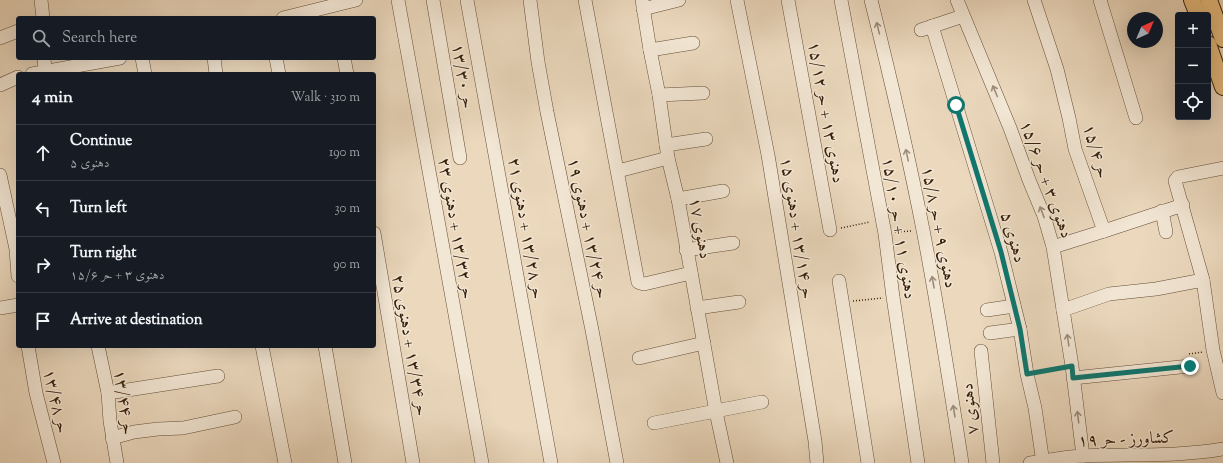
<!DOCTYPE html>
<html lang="en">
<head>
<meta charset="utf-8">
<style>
	body { margin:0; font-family:"Sorts Mill Goudy",Amiri,serif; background:#20242c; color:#f1f3f6 }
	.controls { position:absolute; right:12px; top:12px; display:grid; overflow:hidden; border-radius:4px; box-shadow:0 4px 16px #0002 }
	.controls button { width:36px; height:36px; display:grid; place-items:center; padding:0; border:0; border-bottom:1px solid #363941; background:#171b24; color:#f1f3f6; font:20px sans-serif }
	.compass { position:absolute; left:1127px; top:12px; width:36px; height:36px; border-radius:50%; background:#171b24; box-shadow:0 4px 16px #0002; rotate:44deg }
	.stop { position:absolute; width:12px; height:12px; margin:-9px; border:3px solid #0f766e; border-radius:50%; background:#fff }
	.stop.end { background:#0f766e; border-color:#fff; box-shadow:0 1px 4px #0008 }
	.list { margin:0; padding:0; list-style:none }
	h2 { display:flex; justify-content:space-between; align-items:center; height:52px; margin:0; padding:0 16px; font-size:17px }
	h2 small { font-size:13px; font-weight:400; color:#9ea1a6 }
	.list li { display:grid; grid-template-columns:26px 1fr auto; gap:12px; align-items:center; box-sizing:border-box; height:56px; padding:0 16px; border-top:1px solid #363941 }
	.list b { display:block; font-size:15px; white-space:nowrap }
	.list p { margin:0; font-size:13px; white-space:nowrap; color:#9ea1a6 }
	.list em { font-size:13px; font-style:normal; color:#9ea1a6 }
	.icon { flex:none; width:22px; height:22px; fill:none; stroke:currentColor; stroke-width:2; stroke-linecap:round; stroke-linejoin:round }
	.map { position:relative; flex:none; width:1223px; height:463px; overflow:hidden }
	.search { position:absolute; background:#171b24; box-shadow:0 4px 16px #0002; left:16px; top:16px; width:360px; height:44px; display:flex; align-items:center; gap:10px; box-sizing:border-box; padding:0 14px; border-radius:4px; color:#9ea1a6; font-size:15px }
	.panel { position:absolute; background:#171b24; box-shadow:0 4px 16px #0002; left:16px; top:72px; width:360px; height:276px; border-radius:4px }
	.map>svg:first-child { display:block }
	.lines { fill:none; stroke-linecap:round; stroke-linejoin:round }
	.minor-casing { stroke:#654e38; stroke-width:14 }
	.major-casing { stroke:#38200b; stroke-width:18 }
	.path { stroke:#38200b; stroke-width:1.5; stroke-dasharray:1 2; stroke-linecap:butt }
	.minor { stroke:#f2e6d4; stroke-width:13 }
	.major { stroke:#e6bc7e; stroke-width:16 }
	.oneway { stroke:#9e8d7a }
	.route { stroke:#0f766e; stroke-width:5 }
	.labels { text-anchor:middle; stroke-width:3; stroke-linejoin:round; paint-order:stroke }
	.street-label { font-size:17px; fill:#38200b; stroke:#f2e6d4 }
</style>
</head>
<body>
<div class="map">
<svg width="1223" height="463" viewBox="0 0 1223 463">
	<rect width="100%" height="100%" fill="#ebd8bd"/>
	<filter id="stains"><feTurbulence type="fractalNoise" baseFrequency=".005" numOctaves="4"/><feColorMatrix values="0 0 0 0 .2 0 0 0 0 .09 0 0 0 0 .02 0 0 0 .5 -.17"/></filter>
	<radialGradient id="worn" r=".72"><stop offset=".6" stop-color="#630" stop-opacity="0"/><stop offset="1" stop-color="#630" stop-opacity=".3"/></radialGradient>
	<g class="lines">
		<defs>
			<g id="minor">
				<path d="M41,0L43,18"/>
				<path d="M398,0L482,463"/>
				<path d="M433,0L460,158"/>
				<path d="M467,0L551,463"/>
				<path d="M530,0L538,62L547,112L592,330L617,463"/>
				<path d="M585,0L638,282L640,283L644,284L691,273"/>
				<path d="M642,0L650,50L659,95L668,158L678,199L716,412L727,463"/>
				<path d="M737,0L768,155L815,441L817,463"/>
				<path d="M788,0L830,230"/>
				<path d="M841,0L885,234L893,297L918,463"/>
				<path d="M871,0C890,76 908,153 923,230C938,307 950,385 962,463"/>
				<path d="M957,0L1010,128L1029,180L1044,216L1053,247L1072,366L1083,456"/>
				<path d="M1034,0L1057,69L1069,118L1075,149L1104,231L1183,205"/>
				<path d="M1100,0L1136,118"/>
				<path d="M643,9L679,0"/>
				<path d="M283,18L356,0"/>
				<path d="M932,26L1001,252L1020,329L1027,374L1035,408L1043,463"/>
				<path d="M921,30L963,16"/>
				<path d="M0,38L18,31"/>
				<path d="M650,50L693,43"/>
				<path d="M44,58L45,71"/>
				<path d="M142,58L145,74"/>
				<path d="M214,58L216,74"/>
				<path d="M276,58L279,74"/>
				<path d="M344,58L347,74"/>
				<path d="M32,74L120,58"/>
				<path d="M0,85L18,77"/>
				<path d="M659,95L703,93"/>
				<path d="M666,145L706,139"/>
				<path d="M1223,168L1178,177L1175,181L1203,280L1213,350L1223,393"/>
				<path d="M618,171L668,158"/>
				<path d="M0,175L16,249L18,276"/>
				<path d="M678,199L723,191"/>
				<path d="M1162,211L1166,232"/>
				<path d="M374,233L413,463"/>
				<path d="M1053,247L1104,231"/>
				<path d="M686,250L733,243"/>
				<path d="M839,281L868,463"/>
				<path d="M0,308L18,305"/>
				<path d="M697,308L739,302"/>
				<path d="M987,310L1014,306"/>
				<path d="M1063,310L1109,294L1156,289L1203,280"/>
				<path d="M990,333L1020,329"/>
				<path d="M28,346L36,393L54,463"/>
				<path d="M98,346L108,393L110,421L117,463"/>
				<path d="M262,346L285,463"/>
				<path d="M325,346L345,463"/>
				<path d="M981,351L993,463"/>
				<path d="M639,358L704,343"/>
				<path d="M1073,378L1190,366"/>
				<path d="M108,393L218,376"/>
				<path d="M654,423L762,402"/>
				<path d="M112,438L134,432L158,429L183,428L235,417"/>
				<path d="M1030,463C1048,461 1066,456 1085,456C1131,454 1177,457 1223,449"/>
			</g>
			<g id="major">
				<path d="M1192,0L1198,15"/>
				<path d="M1209,0L1223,39"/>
				<path d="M1208,44L1223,87"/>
			</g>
		</defs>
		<use href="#minor" class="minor-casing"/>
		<use href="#major" class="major-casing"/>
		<g class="path">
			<path d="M841,228L870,222"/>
			<path d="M895,232L911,231"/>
			<path d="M853,301L883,298"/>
			<path d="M1189,354L1203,352"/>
			<path d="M1038,372L1060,368"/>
		</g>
		<use href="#minor" class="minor"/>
		<use href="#major" class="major"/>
	</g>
	<defs><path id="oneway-shaft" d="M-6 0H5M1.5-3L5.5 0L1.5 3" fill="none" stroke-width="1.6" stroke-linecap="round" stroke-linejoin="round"/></defs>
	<g class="oneway">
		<use href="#oneway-shaft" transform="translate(878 28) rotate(-104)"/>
		<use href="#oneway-shaft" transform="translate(995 91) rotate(-113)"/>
		<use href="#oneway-shaft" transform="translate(907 155) rotate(-102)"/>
		<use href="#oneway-shaft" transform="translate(1042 212) rotate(-111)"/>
		<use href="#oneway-shaft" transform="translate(933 282) rotate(-100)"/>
		<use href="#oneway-shaft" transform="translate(1068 340) rotate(-99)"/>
		<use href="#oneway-shaft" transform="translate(954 411) rotate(-99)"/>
		<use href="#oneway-shaft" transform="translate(1078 417) rotate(-97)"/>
	</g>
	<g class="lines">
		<path class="route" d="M956,105L1001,252L1020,329L1027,374L1072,366L1073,378L1190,366"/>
	</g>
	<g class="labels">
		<g class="street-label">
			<text transform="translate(464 76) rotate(80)" y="6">حر ۱۳/۳۰</text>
			<text transform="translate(827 112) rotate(80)" y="6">دهنوی ۱۳ + حر ۱۵/۱۲</text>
			<text transform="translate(1097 151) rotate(74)" y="6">حر ۱۵/۴</text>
			<text transform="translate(1047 179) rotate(70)" y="6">دهنوی ۳ + حر ۱۵/۶</text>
			<text transform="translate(940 227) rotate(79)" y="6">دهنوی ۹ + حر ۱۵/۸</text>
			<text transform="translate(457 228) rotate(80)" y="6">حر ۱۳/۳۲ + دهنوی ۲۳</text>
			<text transform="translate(527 228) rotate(80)" y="6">حر ۱۳/۲۸ + دهنوی ۲۱</text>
			<text transform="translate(589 228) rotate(78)" y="6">حر ۱۳/۲۴ + دهنوی ۱۹</text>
			<text transform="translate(701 228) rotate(80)" y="6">دهنوی ۱۷</text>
			<text transform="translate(798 228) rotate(81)" y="6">حر ۱۳/۱۴ + دهنوی ۱۵</text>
			<text transform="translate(900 228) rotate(81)" y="6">دهنوی ۱۱ + حر ۱۵/۱۰</text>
			<text transform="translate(1014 237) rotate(74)" y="6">دهنوی ۵</text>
			<text transform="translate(411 345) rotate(80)" y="6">حر ۱۳/۳۴ + دهنوی ۲۵</text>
			<text transform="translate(57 401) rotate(77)" y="6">حر ۱۳/۴۸</text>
			<text transform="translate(125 402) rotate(82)" y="6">حر ۱۳/۴۴</text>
			<text transform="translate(969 409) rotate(-96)" y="6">دهنوی ۷</text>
			<text transform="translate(1126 438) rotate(-2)" y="6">کشاورز - حر ۱۹</text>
		</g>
	</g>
	<rect width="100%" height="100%" filter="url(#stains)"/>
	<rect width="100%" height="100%" fill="url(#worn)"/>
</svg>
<div class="controls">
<button>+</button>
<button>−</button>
<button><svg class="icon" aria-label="locate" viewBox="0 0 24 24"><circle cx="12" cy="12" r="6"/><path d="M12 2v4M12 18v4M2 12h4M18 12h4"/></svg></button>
</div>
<svg class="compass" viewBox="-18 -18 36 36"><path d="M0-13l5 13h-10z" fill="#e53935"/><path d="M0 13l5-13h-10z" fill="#9ea1a6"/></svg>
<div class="stop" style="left:956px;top:105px"></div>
<div class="stop end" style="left:1190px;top:366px"></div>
<div class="search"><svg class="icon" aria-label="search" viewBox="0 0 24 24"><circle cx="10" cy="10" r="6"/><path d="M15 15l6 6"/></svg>Search here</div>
<section class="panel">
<h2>4 min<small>Walk · 310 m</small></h2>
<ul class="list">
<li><svg class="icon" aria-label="ahead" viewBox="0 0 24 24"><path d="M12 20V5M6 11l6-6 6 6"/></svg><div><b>Continue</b><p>دهنوی ۵</p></div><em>190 m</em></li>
<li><svg class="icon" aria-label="left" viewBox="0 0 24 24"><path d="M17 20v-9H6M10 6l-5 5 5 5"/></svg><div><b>Turn left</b></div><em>30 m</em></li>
<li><svg class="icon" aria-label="right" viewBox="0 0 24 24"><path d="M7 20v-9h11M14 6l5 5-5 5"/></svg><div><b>Turn right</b><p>دهنوی ۳ + حر ۱۵/۶</p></div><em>90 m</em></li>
<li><svg class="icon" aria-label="arrive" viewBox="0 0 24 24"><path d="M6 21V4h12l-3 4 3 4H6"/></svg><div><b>Arrive at destination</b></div></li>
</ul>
</section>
</div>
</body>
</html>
